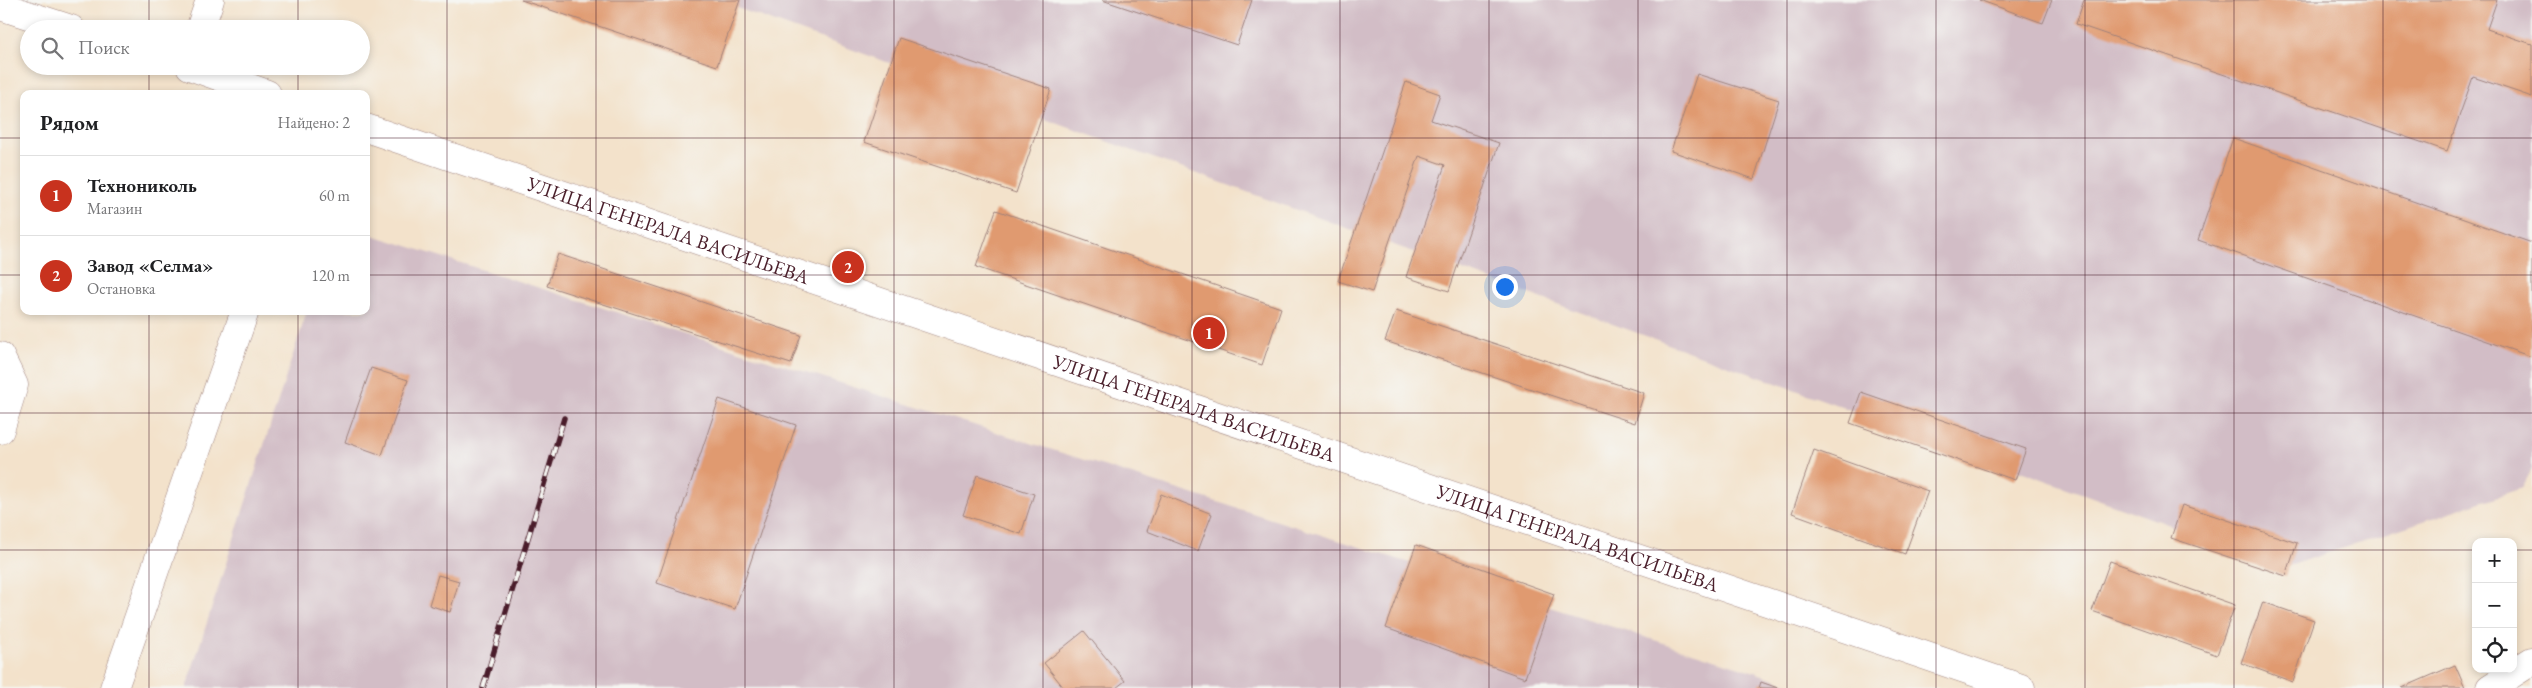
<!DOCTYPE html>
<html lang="ru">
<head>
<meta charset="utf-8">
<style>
	body { margin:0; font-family:"EB Garamond",serif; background:#f6f6f6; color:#202124 }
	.controls { position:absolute; right:15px; bottom:15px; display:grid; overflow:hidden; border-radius:10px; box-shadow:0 2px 8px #0003 }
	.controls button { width:45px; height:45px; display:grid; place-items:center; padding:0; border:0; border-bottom:1px solid #e0e0e0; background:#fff; color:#202124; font:25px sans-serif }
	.you { position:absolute; left:1504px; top:286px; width:18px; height:18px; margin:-12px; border:4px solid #fff; border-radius:50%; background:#1a73e8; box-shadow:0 0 0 8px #1a73e833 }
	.badge { display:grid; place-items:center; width:32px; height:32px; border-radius:50%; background:#c8321e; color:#fff; font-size:16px; font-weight:700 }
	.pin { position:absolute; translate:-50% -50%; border:2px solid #fff; box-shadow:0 1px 5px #0006 }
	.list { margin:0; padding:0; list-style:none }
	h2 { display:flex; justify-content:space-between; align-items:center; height:65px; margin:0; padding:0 20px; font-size:21px }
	h2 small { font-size:16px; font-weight:400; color:#757577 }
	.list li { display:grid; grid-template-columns:32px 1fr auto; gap:15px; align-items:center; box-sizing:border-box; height:80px; padding:0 20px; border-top:1px solid #e0e0e0 }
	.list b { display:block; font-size:19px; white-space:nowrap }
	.list p { margin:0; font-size:16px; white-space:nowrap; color:#757577 }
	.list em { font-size:16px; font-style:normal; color:#757577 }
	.icon { flex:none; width:28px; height:28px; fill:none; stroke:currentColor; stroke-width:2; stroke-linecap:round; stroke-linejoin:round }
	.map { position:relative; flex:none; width:2532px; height:688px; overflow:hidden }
	.search { position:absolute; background:#fff; box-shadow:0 2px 8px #0003; left:20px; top:20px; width:350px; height:55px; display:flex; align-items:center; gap:12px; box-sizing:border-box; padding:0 18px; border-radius:28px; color:#757577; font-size:19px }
	.panel { position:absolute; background:#fff; box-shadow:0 2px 8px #0003; left:20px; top:90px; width:350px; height:225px; border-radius:10px }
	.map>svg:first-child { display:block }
	.industrial { fill:#d2bdc6 }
	.building { fill:#e09a6f }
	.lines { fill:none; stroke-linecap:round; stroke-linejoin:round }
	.minor-casing { stroke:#9e807b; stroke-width:29 }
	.major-casing { stroke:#9e807b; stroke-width:29 }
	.minor { stroke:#fff; stroke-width:28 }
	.major { stroke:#fff; stroke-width:28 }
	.rail-casing { stroke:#4a1f2b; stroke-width:5.5 }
	.rail { stroke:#f6f6f2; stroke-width:4; stroke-dasharray:11; stroke-linecap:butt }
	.grid { fill:none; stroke:#4a1f2b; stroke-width:1; stroke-opacity:0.55 }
	.labels { text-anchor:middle; stroke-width:4; stroke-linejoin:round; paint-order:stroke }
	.street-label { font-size:20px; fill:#4a1f2b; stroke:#f6f6f2 }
</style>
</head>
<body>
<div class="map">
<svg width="2532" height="688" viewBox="0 0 2532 688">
	<rect width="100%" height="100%" fill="#f6f6f2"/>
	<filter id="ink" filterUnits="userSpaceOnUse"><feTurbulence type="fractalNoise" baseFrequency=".02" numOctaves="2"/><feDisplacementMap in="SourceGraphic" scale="10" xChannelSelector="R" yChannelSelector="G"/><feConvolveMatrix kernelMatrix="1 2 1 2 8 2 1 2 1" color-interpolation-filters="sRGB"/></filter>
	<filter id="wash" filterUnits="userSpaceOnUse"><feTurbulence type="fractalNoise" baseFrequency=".0096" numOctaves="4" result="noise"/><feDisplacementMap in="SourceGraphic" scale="20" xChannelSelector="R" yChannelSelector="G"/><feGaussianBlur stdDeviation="1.12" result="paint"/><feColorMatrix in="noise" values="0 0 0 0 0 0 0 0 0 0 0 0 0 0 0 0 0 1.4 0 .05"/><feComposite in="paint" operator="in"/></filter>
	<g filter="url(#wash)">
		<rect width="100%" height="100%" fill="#f3e2cb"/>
		<g class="industrial">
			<path d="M715,0H2532V469L2522,488L2286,567Z"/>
			<path d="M366,233L1746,669L1800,688H186L307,311H366Z"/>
		</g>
		<g id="blocks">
			<g class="building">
				<path d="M521,0H740L717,66Z"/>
				<path d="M1102,0H1252L1237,45Z"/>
				<path d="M1979,0H2052L2043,23Z"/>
				<path d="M2084,0H2497L2487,29L2532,44V97L2473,77L2447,151L2076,24Z"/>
				<path d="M899,38L1051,89L1016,193L864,142Z"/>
				<path d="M1697,74L1779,100L1754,179L1671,151Z"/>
				<path d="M1406,82L1440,94L1431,120L1499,143L1449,291L1406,277L1445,165L1419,156L1372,292L1338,281Z"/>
				<path d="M2233,138L2532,243V357L2198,240Z"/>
				<path d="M996,210L1281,308L1262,365L976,267Z"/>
				<path d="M558,254L801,335L791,364L547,286Z"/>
				<path d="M1396,311L1644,393L1635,423L1385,341Z"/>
				<path d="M371,368L408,380L382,455L345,442Z"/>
				<path d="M1861,392L2026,449L2015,480L1850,423Z"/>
				<path d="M719,399L796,425L735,609L657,583Z"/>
				<path d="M1814,450L1928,491L1905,554L1792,513Z"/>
				<path d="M977,475L1034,494L1021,534L963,515Z"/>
				<path d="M1161,494L1212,514L1198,551L1147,531Z"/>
				<path d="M2182,505L2297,543L2286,576L2171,538Z"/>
				<path d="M1416,545L1554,594L1525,678L1386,628Z"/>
				<path d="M2110,561L2235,605L2217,655L2092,611Z"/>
				<path d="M438,575L459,581L450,612L429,605Z"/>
				<path d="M2263,602L2314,620L2293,682L2241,663Z"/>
				<path d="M1084,631L1125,681L1116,688H1064L1044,663Z"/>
				<path d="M2455,665L2465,688H2402Z"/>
				<path d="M1761,682L1778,688H1759Z"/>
			</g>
		</g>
	</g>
	<g filter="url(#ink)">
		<use href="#blocks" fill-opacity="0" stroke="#9e807b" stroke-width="1"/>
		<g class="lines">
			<defs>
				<g id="minor">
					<path d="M200,29L210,0"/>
					<path d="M0,356L14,385L0,430"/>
					<path d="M114,688L245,311"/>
					<path d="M2490,688L2532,661"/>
				</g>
				<g id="major">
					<path d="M0,6L71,29"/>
					<path d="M190,66L267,94"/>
					<path id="s1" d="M366,128L2021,688"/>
				</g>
			</defs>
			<use href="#minor" class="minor-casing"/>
			<use href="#major" class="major-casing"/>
			<use href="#minor" class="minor"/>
			<use href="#major" class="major"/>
			<defs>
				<path id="rail" d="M483,688L564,418"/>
			</defs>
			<use href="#rail" class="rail-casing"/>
			<use href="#rail" class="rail"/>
		</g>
	</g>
	<path class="grid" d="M149,0V29M298,0V29M447,0V688M596,0V688M745,0V688M894,0V688M1043,0V688M1192,0V688M1340,0V688M1489,0V688M1638,0V688M1787,0V688M1936,0V688M2085,0V688M2234,0V688M2383,0V688M149,66V94M298,66V94M0,138H24M366,138H2532M0,275H24M366,275H2532M149,311V688M298,311V688M0,413H2532M0,550H2476M2513,550H2532"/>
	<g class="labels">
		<g class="street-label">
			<text dy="7" stroke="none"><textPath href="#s1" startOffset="319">УЛИЦА ГЕНЕРАЛА ВАСИЛЬЕВА</textPath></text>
			<text dy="7" stroke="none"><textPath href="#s1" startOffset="874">УЛИЦА ГЕНЕРАЛА ВАСИЛЬЕВА</textPath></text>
			<text dy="7" stroke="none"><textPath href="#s1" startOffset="1279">УЛИЦА ГЕНЕРАЛА ВАСИЛЬЕВА</textPath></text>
		</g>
	</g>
</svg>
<div class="controls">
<button>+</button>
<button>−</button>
<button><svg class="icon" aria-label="locate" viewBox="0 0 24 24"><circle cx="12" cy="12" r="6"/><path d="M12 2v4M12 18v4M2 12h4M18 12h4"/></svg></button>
</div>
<div class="you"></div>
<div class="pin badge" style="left:1209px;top:333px">1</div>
<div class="pin badge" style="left:848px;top:267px">2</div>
<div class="search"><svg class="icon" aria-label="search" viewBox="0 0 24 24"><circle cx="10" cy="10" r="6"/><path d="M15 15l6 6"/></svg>Поиск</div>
<section class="panel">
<h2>Рядом<small>Найдено: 2</small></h2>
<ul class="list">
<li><span class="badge">1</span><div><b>Технониколь</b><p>Магазин</p></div><em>60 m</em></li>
<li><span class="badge">2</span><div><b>Завод «Селма»</b><p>Остановка</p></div><em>120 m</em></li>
</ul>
</section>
</div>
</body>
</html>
